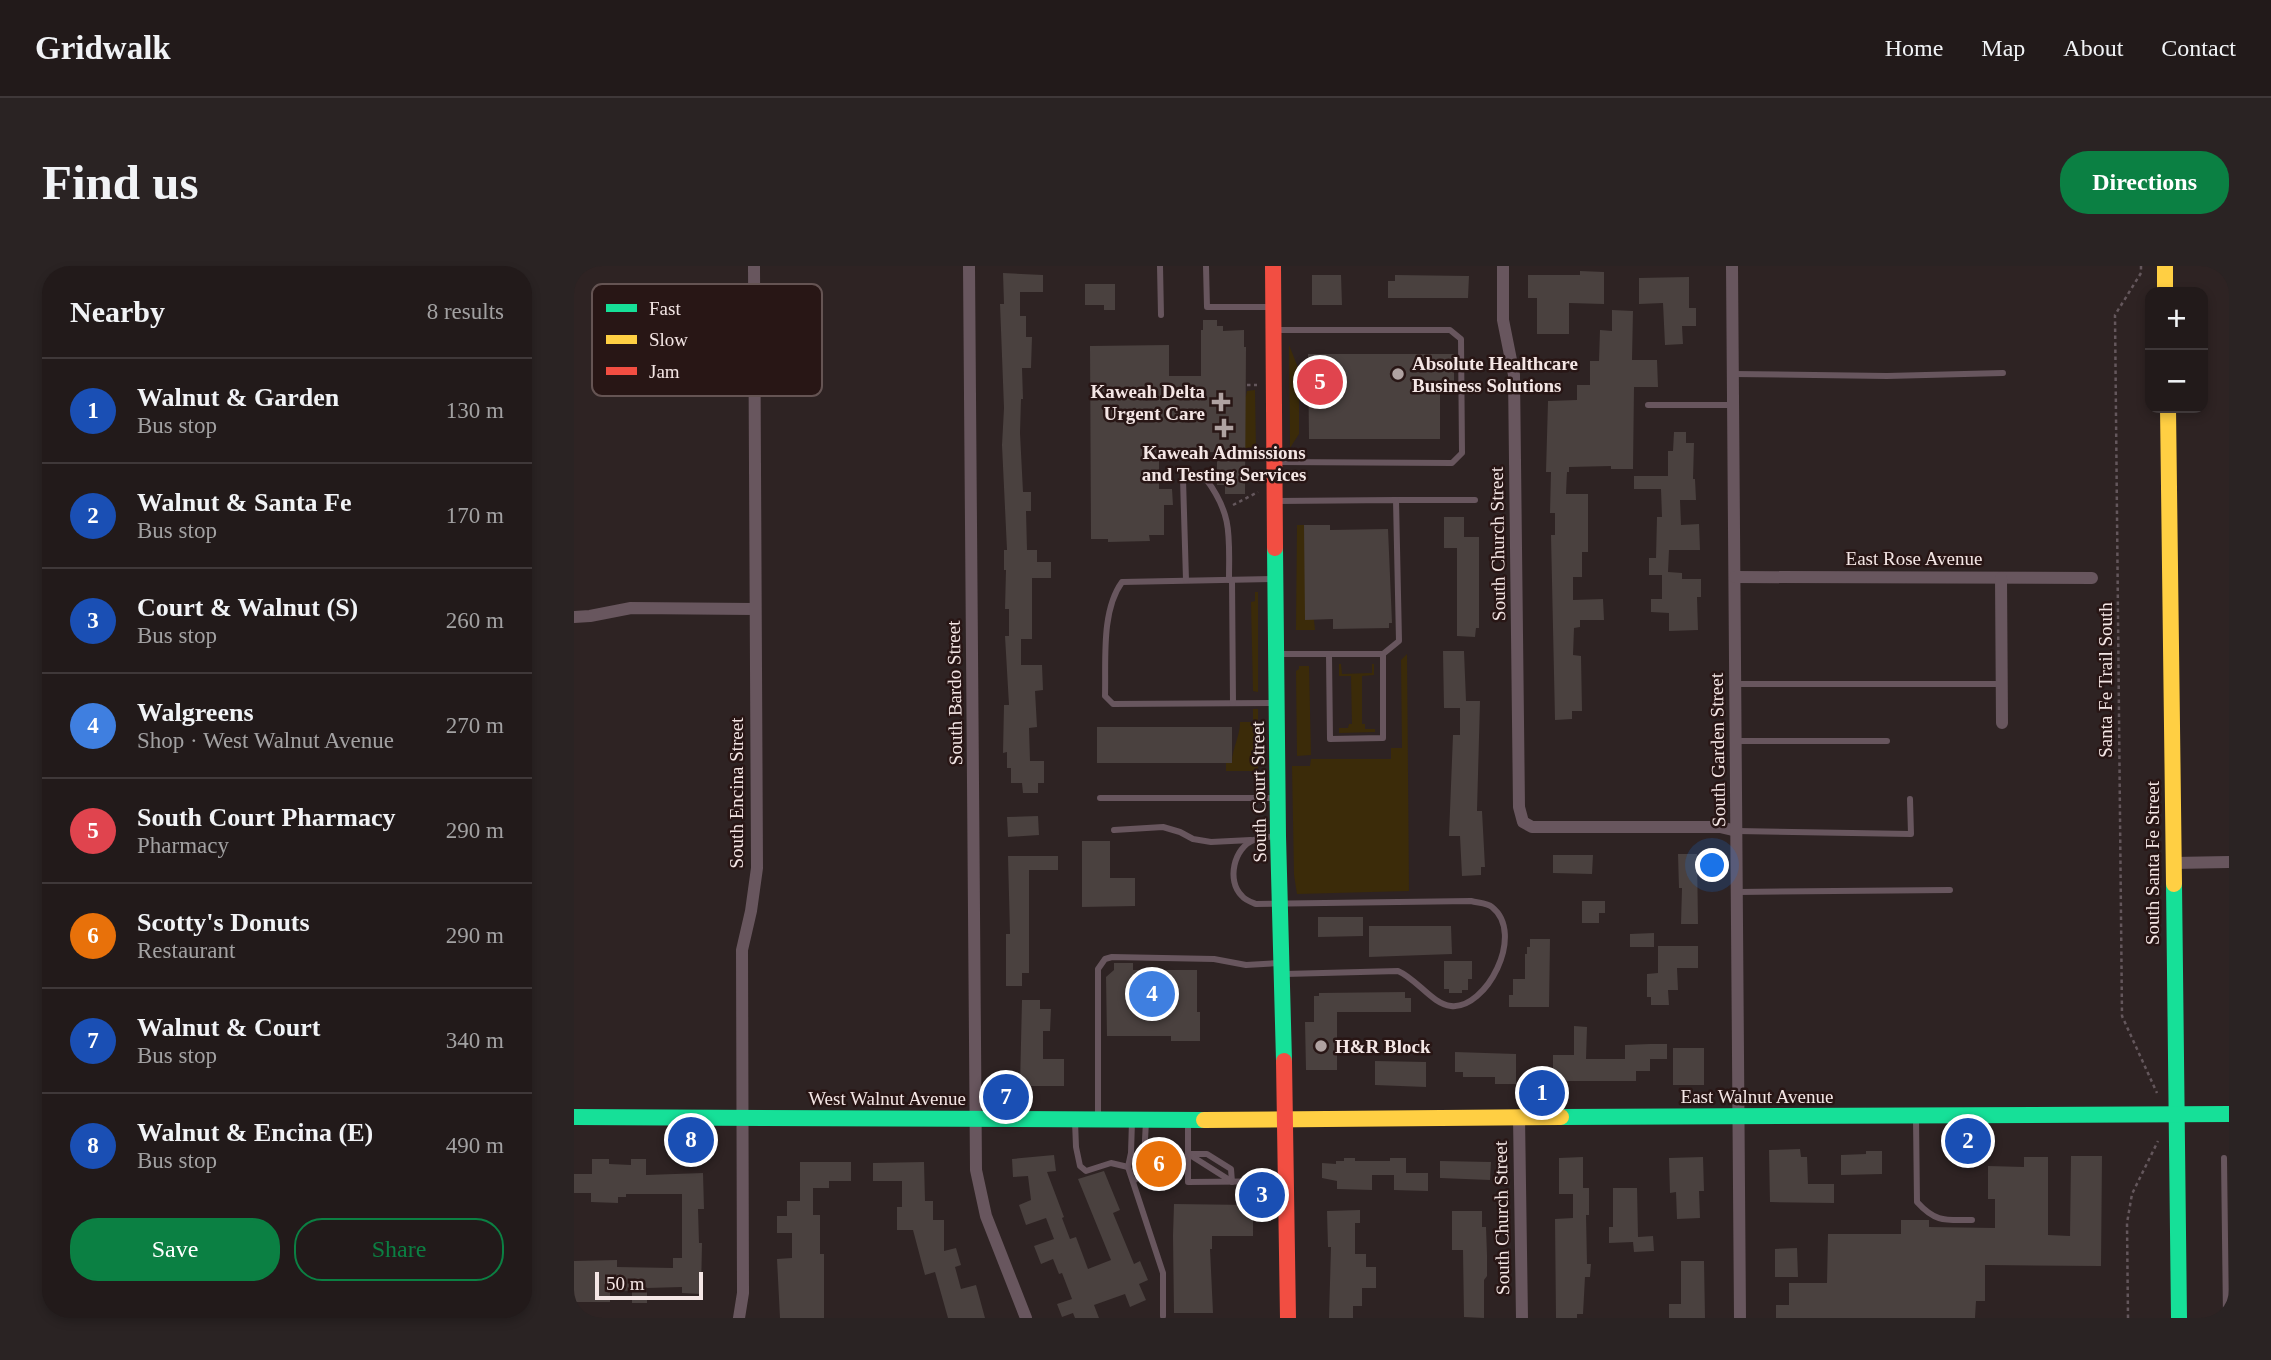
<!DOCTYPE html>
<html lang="en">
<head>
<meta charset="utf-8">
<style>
	body { margin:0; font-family:"Times New Roman",serif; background:#2a2323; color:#f1f3f6 }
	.controls { position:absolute; right:21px; top:21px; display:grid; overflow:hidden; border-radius:14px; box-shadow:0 4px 10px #0003 }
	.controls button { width:63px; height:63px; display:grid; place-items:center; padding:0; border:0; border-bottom:2px solid #3f3839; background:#221a1a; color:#f1f3f6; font:35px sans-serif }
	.scale { position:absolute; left:21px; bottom:18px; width:108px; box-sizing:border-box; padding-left:7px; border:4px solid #f4e6e5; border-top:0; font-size:19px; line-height:24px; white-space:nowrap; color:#f4e6e5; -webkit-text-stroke:5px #281615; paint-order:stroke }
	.you { position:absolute; left:1139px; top:600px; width:24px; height:24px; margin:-18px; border:5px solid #fff; border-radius:50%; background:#1a73e8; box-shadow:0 0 0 10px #1a73e833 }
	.badge { display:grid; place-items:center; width:46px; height:46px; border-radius:50%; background:#0b8043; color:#fff; font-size:23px; font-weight:700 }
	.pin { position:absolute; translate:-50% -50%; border:4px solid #fff; box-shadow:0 2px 7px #0006 }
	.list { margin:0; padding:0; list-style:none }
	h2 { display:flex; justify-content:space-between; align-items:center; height:91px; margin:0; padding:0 28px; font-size:30px }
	h2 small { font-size:23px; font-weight:400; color:#a2a1a2 }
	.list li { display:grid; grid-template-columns:46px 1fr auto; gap:21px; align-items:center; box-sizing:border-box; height:105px; padding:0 28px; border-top:2px solid #3f3839 }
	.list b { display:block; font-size:26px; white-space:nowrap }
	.list p { margin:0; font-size:23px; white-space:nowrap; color:#a2a1a2 }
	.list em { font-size:23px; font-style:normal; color:#a2a1a2 }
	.actions { display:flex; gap:14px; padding:21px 28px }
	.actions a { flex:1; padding:16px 0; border:2px solid #0b8043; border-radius:28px; text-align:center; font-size:24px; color:#0b8043 }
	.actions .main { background:#0b8043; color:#fff }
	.map { position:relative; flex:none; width:1655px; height:1052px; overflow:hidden; border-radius:28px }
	header { display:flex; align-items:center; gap:42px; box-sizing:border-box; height:98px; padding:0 35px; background:#221a1a; border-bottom:2px solid #3f3839 }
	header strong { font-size:33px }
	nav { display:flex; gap:38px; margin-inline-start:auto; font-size:24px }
	.intro { display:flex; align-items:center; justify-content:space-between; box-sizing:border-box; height:168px; padding:0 42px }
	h1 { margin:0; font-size:49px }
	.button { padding:18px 32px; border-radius:28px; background:#0b8043; color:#fff; font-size:24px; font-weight:700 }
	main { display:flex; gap:42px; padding:0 42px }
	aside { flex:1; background:#221a1a; border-radius:28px; box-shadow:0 4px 10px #0003 }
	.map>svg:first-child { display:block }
	.green { fill:#3b2b09 }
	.building { fill:#4a413f }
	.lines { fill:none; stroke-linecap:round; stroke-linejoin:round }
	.path { stroke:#64575c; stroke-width:2.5; stroke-dasharray:3.5 3.5; stroke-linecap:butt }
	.lane { stroke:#68565e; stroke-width:6 }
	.street { stroke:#68565e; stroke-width:12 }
	.fast { stroke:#16e098; stroke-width:16 }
	.slow { stroke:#ffcf43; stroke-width:16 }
	.jam { stroke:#f24e42; stroke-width:16 }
	.poi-dot { fill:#afa2a1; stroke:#281615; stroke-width:2.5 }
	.labels { text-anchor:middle; stroke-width:5; stroke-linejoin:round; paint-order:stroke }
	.poi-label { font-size:19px; font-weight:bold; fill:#f4e6e5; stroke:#281615; text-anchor:start }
	.street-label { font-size:19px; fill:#f4e6e5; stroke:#281615 }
	.key { fill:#281615; stroke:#655453; stroke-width:2 }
	.key-label { font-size:19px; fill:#f4e6e5 }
</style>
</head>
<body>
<header>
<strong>Gridwalk</strong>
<nav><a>Home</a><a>Map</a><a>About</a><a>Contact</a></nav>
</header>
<div class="intro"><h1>Find us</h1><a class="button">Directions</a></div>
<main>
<aside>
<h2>Nearby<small>8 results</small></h2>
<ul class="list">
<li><span class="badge" style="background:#1a4fb4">1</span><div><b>Walnut &amp; Garden</b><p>Bus stop</p></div><em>130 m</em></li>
<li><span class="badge" style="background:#1a4fb4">2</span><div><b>Walnut &amp; Santa Fe</b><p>Bus stop</p></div><em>170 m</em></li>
<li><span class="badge" style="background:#1a4fb4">3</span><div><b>Court &amp; Walnut (S)</b><p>Bus stop</p></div><em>260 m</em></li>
<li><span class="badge" style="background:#3f7fe0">4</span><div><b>Walgreens</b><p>Shop · West Walnut Avenue</p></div><em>270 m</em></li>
<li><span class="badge" style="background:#e0444e">5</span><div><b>South Court Pharmacy</b><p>Pharmacy</p></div><em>290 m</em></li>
<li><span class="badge" style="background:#e8710a">6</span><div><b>Scotty's Donuts</b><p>Restaurant</p></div><em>290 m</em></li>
<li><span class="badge" style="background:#1a4fb4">7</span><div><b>Walnut &amp; Court</b><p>Bus stop</p></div><em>340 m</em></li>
<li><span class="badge" style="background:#1a4fb4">8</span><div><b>Walnut &amp; Encina (E)</b><p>Bus stop</p></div><em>490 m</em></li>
</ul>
<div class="actions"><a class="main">Save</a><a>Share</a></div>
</aside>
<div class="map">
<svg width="1655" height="1052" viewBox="0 0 1655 1052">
	<rect width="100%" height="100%" fill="#2e2323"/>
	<g class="green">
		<path d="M715,79L725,104V168L716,182Z"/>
		<path d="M681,124L682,186H671L670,131L672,130L673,125Z"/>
		<path d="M723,259H730L741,364H722Z"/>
		<path d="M681,326H684V426L679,425L677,336L681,335Z"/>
		<path d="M833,388L835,625L723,628L720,609L718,500H736L737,493H817V482H828L827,394Z"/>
		<path d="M765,398H767L768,408L798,407V398H800V409L788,410V458H791V463H801V466L765,467V462H774L775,458H778L777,410H765Z"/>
		<path d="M725,400H735L737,489L723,490L722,405L725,403Z"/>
		<path d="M679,443H684V505H652V497L658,496C658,482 666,471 666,456H679Z"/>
	</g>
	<g class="building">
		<path d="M1006,5L1030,6V38L995,37V68H963V32H954V9H1006Z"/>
		<path d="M429,7L469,9V26H446V50H452V71H458L457,102H448L449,133H447L446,167L449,226H457V245H452L453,284H463V296H477V312H458V373H447V399H468L469,424L461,425L463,461L455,462L456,495H470V517H464V527H449L448,517H437V502H433V486L429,487L430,439H435L431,370H435V343H431L432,304H430V284H433L428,179L430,142L426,38H430Z"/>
		<path d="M738,9H767L768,39H738Z"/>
		<path d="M821,9L895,10L894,32H814V15H821Z"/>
		<path d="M1115,11V42H1122V60H1108L1109,78L1091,79L1089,37L1065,38V12Z"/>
		<path d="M511,18H541V44H530V39H511Z"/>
		<path d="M1038,44L1059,45L1058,94H1083L1084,121H1060L1059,203H1037V200L995,201V206H993L992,228H1014V286H1008V311H999V334L1029,333L1030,354H1006V361L1000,362L999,389L1007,390L1008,445H998V453L981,454L977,269H981V247H976L977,206H972L974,135L1003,134V119H1016V95H1025L1026,64L1038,65Z"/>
		<path d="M629,54H643V60H649V65L670,64V81H672L671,228H651V219H643V186L611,187V193H585V223H598L599,239H590V269H575L576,275L534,276V273H517L516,80L595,79V110H627V64H629Z"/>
		<path d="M734,88H880V128H866V173H735Z"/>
		<path d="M1100,166H1112V177H1120L1119,213H1121L1122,234H1106L1107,259L1125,258L1126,284H1095L1094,306L1108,307V313H1127V331H1123L1124,364L1095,365V347L1077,346V333H1088V309H1075V292H1082L1083,251H1088L1087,223H1060V210H1094V185H1099Z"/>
		<path d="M870,251H890V271H905V362H902L901,371L883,370V282H870Z"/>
		<path d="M730,259H756V264L814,263L818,357H815V362L759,363V353L731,354Z"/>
		<path d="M869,385H890L892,435H906L903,545H908L911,601H907V609L888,610L886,570H875L879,469H886V442H870Z"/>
		<rect x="523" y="461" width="135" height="36"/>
		<path d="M464,550L465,569L434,571L433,551Z"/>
		<path d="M508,575H536V612H561V640L508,641Z"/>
		<path d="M1104,588H1123L1124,658H1107L1108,622H1105Z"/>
		<path d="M979,589H1019L1018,608L979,607Z"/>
		<path d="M434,590H484V604H455V707H448V720H432V668H436Z"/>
		<path d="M1008,635H1031V647H1025V657H1008Z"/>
		<path d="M744,651H789V670L744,671Z"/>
		<path d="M795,660H877L878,688L795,691Z"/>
		<path d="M1080,667V681H1056V668Z"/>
		<path d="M956,673H976L975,741H935V729H939V713H951V688H953V681H956Z"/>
		<path d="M1084,680H1124V702H1103L1104,724H1094L1095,739H1077V731H1073V708L1084,707Z"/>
		<path d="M870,695H898V713H894V724H888V727H875V723H870Z"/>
		<path d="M540,697H559V704H623V746H626V775H597V770H533L532,711L540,704Z"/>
		<path d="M831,726V732H837V746H763V804H732L731,756H740V730H745V727Z"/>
		<path d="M448,734H466V743H477L476,765H469V793H490V820H446Z"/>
		<path d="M1000,760L1013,761L1012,793H1051V779L1076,778H1093V793H1076V805H1062V815H979V789H1000Z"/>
		<rect x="1099" y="782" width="31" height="37"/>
		<path d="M881,786L942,788V818H921V811H889V806H881Z"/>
		<path d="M801,795L852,796V821L801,819Z"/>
		<path d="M1226,883L1227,891H1233L1234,918H1260V937L1196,936L1195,884Z"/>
		<path d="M1292,885H1308V908L1267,909V889L1292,888Z"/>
		<path d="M576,888H594L596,915L575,916Z"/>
		<path d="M480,889L482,905L473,906L490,951L488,952L496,973L502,971L514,1003L537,994L504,913L530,905L546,944L539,947L560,998L566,995L574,1014L565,1018L572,1034L556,1041L551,1028L520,1039L525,1052H501L499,1047L488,1051L483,1038L498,1033L488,1007L485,1008L479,993L467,998L460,980L480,973L472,952L452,959L445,939L457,934L454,910L439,911L438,893Z"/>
		<path d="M1497,890H1528L1527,1000L1411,999V1035H1402L1401,1052H1202V1039H1215V1017H1253L1254,968H1327V954H1355V961L1421,962V933H1414V900L1450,901V891H1474V969L1496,970Z"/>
		<path d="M1009,891V922H1015V949H1012L1013,998H1017L1016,1011H1011L1009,1048H1003V1052H982L981,953L999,952V928H985V892Z"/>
		<path d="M1129,891L1130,925H1125L1126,952L1103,953L1102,926L1096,927L1095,892Z"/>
		<path d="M770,892H781V895H816V892H832V907H854V925L820,924V909H798V924L763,923V915L748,912V897L762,898V895H770Z"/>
		<path d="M18,893H35V898L57,899V893H72V909L129,907L130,943H124L125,977H128L127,1028L108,1027V1021L73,1022V1037H58V1025L36,1024V1036H0V995L43,994V1001L99,1002V992H108V928H52V931H44V937L17,936V927H0V908H18Z"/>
		<path d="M866,895L917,896L916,914L866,912Z"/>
		<path d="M226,896H277V915H255V922H239V949H246V988H250V1052H206L203,993L218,992V967H203V950H213V935H226Z"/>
		<path d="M350,896L351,935H359V954H370V985L382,982L387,999L381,1001L387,1023L402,1019L411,1052H374L361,1006L351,1009L339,964H323V941H328V915H299V897Z"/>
		<path d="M1039,922H1063L1064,971L1079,970L1080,985L1060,986L1059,976L1035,977V961H1039Z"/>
		<path d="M600,938L676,939V943H679V970H638V983H636L639,1047H600L599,970Z"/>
		<path d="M786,944V957H781V988H792V1001H802V1022H788V1040H779V1052H755L757,981H754L753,945Z"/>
		<path d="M878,945H908V961H912L913,989V1010L910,1014V1052L890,1051L889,984H878Z"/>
		<path d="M1223,982L1224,1011H1201V983Z"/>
		<path d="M1107,995H1130L1131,1052H1095V1038H1107Z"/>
	</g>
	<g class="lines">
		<g class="path">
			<path d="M1567,0V7L1541,49L1548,750L1583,827"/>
			<path d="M726,102H734"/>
			<path d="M673,119H683"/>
			<path d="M659,239L684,226"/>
			<path d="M1554,1052L1553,957L1558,928L1584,875"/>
		</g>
		<g class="lane">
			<path d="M586,0L587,49"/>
			<path d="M632,0L633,41H695"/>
			<path d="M702,64H876L887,73L888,187L878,197L704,196"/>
			<path d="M1159,108L1313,110L1429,107"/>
			<path d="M1074,139H1159"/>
			<path d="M822,234H901"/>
			<path d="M703,235L822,234L825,375L809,388H705"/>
			<path d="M698,313L548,316C527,345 532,394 531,430L539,438L701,437"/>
			<path d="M612,314L609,213H632C659,249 655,271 655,314"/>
			<path d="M658,314L659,437"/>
			<path d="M755,389L756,473L809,472V388"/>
			<path d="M1162,418H1428"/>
			<path d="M1162,475H1313"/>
			<path d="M526,532H699"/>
			<path d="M540,564L589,561L606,566L619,573L637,576L677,574"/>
			<path d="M1163,565L1337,568L1336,533"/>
			<path d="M702,570C695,571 686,571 680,574C660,581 652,615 668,630C671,634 677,636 682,638L897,635C904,637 913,637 918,641C952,668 912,744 877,740C858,738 843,713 824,705L711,708"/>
			<path d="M1164,626L1376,624"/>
			<path d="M524,851V703L531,693L538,691L640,693L672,699L705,697"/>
			<path d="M1342,853L1343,936C1362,957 1372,954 1398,954"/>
			<path d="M501,855L502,881L506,900L512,905L537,897L554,901"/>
			<path d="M558,855L557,887L554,901L589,1007V1050"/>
			<path d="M614,856V916L711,915"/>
			<path d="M614,888H633L657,903L658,916"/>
			<path d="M616,889L657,915"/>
			<path d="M1650,892L1652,1052"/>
			<path d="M570,893L572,855"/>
			<path d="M559,915L570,908V903"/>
		</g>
		<g class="street">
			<path d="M395,0L402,904L412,950L452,1052"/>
			<path d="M929,0V54L940,109L945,541L949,556L958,561H1146L1163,565"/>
			<path d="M1158,0L1166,1052"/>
			<path d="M1161,311L1518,312"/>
			<path d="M1427,312L1428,457"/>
			<path d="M0,351L16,350L57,342L180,343"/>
			<path d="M1599,597L1655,596"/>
			<path d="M945,851L948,1052"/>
			<path d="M165,1052L169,1027L168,684L177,645L183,602L180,0"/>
		</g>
		<g class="fast">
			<path d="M701,282L704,570L710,795"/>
			<path d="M1600,618L1605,1052"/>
			<path d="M0,851L630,854"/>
			<path d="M987,851L1655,848"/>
		</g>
		<g class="slow">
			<path d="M1591,0V26"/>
			<path d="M1594,142L1600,618"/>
			<path d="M630,854L987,851"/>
		</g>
		<g class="jam">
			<path d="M699,0L701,282"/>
			<path d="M710,795L714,1052"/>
		</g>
	</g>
	<g class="poi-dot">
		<circle cx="824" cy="108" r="7"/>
		<path d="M643.5 125.5h7v7h7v7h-7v7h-7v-7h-7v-7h7z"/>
		<path d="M646.5 151.5h7v7h7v7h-7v7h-7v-7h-7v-7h7z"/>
		<circle cx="747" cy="780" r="7"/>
	</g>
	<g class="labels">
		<g class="poi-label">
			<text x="838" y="104">Absolute Healthcare<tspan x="838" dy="22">Business Solutions</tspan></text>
			<text x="631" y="132" text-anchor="end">Kaweah Delta<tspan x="631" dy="22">Urgent Care</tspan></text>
			<text x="650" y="193" text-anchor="middle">Kaweah Admissions<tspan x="650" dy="22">and Testing Services</tspan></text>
			<text x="761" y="787">H&amp;R Block</text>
		</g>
		<g class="street-label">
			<text transform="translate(923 278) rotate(-91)" y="7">South Church Street</text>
			<text x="1340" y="299">East Rose Avenue</text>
			<text transform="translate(1531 414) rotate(-90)" y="7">Santa Fe Trail South</text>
			<text transform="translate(380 427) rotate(-91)" y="7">South Bardo Street</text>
			<text transform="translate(1143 484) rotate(-91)" y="7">South Garden Street</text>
			<text transform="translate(684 526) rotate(-91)" y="7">South Court Street</text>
			<text transform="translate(162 527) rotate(-90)" y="7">South Encina Street</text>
			<text transform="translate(1578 597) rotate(-90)" y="7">South Santa Fe Street</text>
			<text x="1183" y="837">East Walnut Avenue</text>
			<text x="313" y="839">West Walnut Avenue</text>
			<text transform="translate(927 952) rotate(-91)" y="7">South Church Street</text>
		</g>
	</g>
	<rect x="18" y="18" width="230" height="112" rx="10" class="key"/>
	<rect x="32" y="38" width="31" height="8" fill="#16e098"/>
	<rect x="32" y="69" width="31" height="9" fill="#ffcf43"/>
	<rect x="32" y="101" width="31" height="8" fill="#f24e42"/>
	<g class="key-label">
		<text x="75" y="49">Fast</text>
		<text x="75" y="80">Slow</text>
		<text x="75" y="112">Jam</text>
	</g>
</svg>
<div class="controls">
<button>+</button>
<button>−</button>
</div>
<div class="scale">50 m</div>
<div class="you"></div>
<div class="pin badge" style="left:968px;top:827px;background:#1a4fb4">1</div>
<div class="pin badge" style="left:1394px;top:875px;background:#1a4fb4">2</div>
<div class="pin badge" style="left:688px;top:929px;background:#1a4fb4">3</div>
<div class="pin badge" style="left:578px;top:728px;background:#3f7fe0">4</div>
<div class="pin badge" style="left:746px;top:116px;background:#e0444e">5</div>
<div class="pin badge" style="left:585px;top:898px;background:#e8710a">6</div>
<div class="pin badge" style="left:432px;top:831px;background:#1a4fb4">7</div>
<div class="pin badge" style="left:117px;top:874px;background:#1a4fb4">8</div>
</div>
</main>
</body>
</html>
